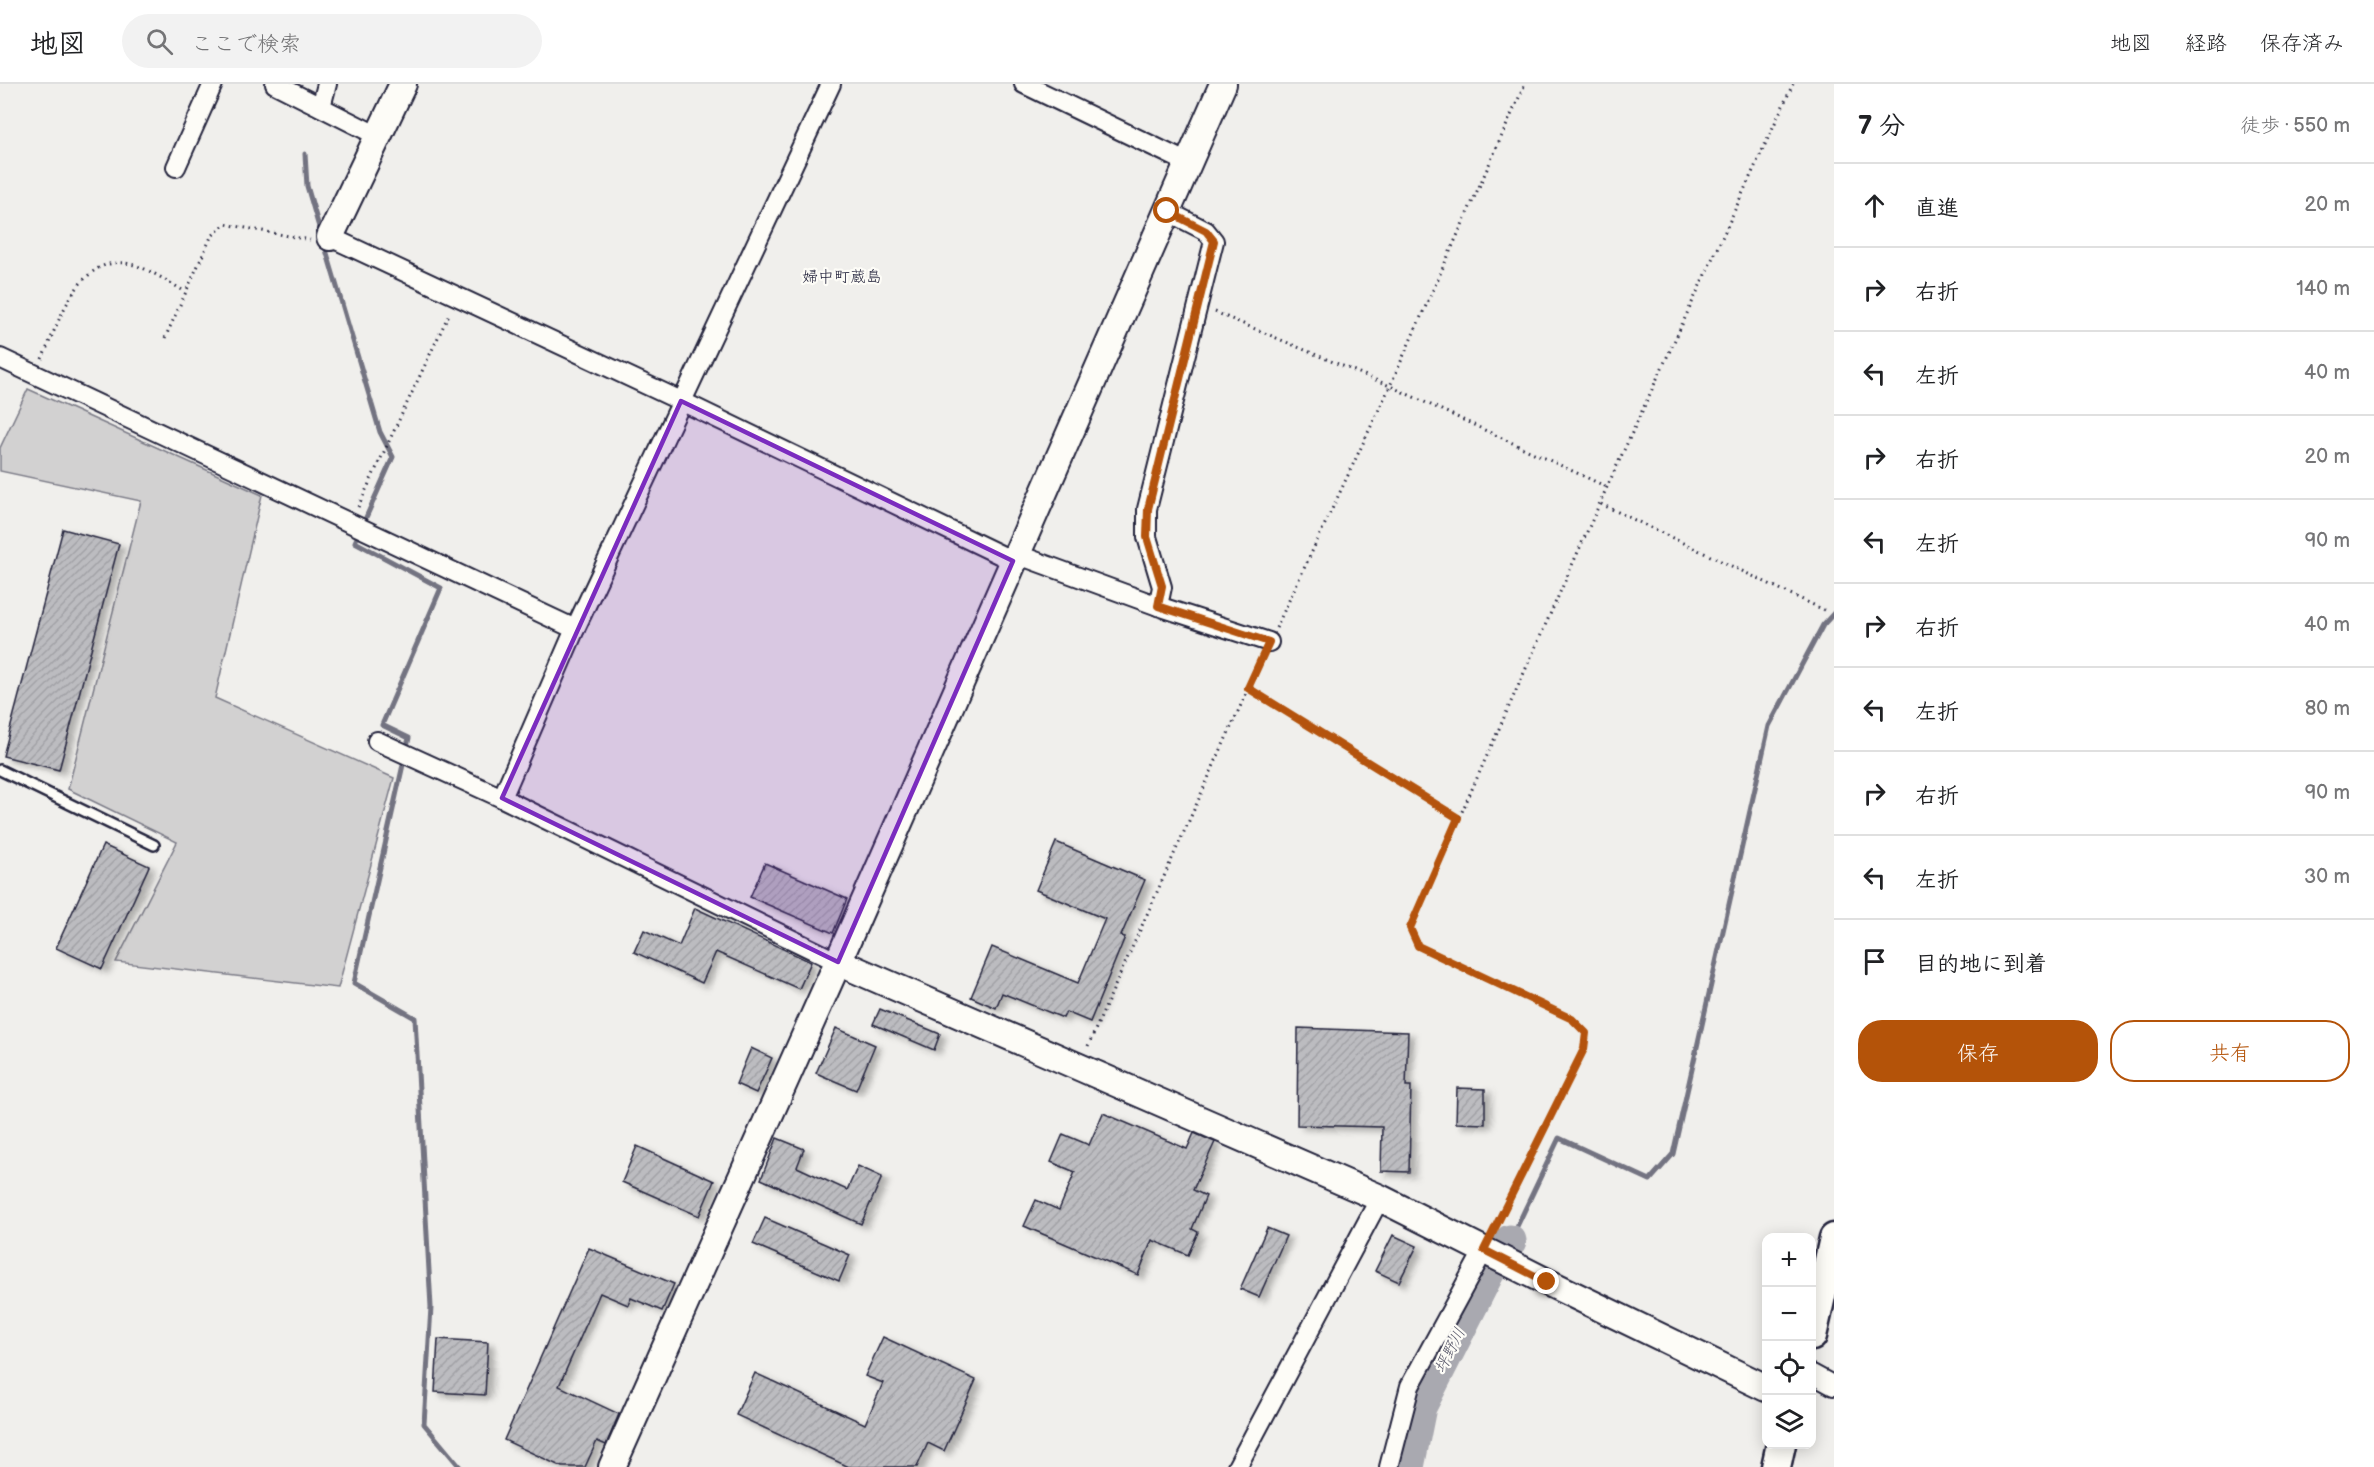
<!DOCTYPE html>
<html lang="ja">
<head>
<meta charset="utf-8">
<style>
	body { margin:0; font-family:"Balsamiq Sans","Klee One",sans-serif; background:#f2f2f2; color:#202124 }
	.controls { position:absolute; right:18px; bottom:18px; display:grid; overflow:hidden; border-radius:12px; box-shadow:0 3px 15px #0003 }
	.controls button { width:54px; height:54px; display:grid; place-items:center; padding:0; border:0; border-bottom:2px solid #e0e0e0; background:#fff; color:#202124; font:30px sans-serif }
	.stop { position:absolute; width:18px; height:18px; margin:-14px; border:4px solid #b45309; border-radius:50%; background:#fff }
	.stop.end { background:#b45309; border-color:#fff; box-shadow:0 2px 6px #0008 }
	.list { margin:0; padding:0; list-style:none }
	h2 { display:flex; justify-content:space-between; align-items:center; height:78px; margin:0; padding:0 24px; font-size:26px }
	h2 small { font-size:20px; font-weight:400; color:#757577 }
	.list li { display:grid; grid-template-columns:39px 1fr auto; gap:18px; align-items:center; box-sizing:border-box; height:84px; padding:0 24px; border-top:2px solid #e0e0e0 }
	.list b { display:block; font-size:22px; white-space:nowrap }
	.list em { font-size:20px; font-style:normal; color:#757577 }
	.actions { display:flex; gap:12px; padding:18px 24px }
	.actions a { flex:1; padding:14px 0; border:2px solid #b45309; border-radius:24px; text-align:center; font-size:21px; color:#b45309 }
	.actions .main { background:#b45309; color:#fff }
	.icon { flex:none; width:33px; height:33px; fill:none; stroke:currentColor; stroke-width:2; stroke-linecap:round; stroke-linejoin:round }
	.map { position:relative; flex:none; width:1834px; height:1383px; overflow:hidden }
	header { display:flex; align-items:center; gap:36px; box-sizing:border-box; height:84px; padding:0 30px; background:#fff; border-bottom:2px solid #e0e0e0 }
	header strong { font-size:28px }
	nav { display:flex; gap:33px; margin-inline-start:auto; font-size:21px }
	.search { width:420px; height:54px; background:#f2f2f2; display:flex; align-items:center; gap:15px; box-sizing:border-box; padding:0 21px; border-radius:33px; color:#757577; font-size:22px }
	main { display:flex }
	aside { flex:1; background:#fff }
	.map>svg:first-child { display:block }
	.green { fill:#d2d1d1; stroke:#7a7a86; stroke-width:1.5 }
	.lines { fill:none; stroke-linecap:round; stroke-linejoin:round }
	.stream { stroke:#737381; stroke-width:5 }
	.river { stroke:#a9a9b0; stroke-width:33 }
	.building { fill:url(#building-hatch); stroke:#22223b; stroke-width:1.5; filter:url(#shadow) }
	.lane-casing { stroke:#22223b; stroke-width:14 }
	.street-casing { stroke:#22223b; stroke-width:22 }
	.secondary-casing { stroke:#22223b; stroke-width:30 }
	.primary-casing { stroke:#22223b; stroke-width:33 }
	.path { stroke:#22223b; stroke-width:3; stroke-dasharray:1.5 4.5; stroke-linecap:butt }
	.lane { stroke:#fdfcf7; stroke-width:9 }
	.street { stroke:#fdfcf7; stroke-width:18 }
	.secondary { stroke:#fdfcf7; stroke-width:26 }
	.primary { stroke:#fdfcf7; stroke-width:28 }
	.route { stroke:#b45309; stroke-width:8 }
	.marked { fill:#7b2cbf; fill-opacity:0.2; stroke:#7b2cbf; stroke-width:4.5; stroke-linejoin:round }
	.labels { text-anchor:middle; stroke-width:4.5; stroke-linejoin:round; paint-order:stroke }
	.neighbourhood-label { font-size:16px; fill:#22223b; stroke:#fdfcf7 }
	.water-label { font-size:16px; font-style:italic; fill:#58586a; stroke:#fdfcf7 }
</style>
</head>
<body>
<header>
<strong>地図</strong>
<div class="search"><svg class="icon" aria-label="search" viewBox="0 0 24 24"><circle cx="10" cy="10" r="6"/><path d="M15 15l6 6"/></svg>ここで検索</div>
<nav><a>地図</a><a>経路</a><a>保存済み</a></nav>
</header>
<main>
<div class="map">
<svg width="1834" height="1383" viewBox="0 0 1834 1383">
	<defs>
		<pattern id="building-hatch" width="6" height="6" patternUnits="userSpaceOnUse" patternTransform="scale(1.5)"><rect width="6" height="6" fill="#bcbcc0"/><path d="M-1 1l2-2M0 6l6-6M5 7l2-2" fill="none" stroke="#a1a1a6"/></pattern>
		<filter id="shadow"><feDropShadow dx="6" dy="4" stdDeviation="3" flood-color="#0004"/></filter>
	</defs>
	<rect width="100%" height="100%" fill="#f0efec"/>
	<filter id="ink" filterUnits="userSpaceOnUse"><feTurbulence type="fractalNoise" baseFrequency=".0167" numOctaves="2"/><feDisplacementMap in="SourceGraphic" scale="12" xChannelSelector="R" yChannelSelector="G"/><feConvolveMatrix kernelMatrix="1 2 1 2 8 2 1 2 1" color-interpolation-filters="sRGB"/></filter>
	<g filter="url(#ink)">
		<path class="green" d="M28,305L262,411L215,614L394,694L338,904L116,878L177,758L68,705L141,417L0,387V364Z"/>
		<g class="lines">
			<g class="stream">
				<path d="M305,70L307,102L321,150"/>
				<path d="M324,159L380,348L393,373L355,458L441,504L382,641L409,654L354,899L415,934L431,1223L424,1340L460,1383"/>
				<path d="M1510,1157L1559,1054L1650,1096L1673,1070L1769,642L1823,541L1834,529"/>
			</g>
			<path class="river" d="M1408,1383L1420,1323L1492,1181L1510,1157"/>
		</g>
		<g class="building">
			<path d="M63,445L119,460L59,686L3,672Z"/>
			<path d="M1056,758L1145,796L1121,852L1125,853L1090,938L1066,928L1063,934L1002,909L996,924L971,913L992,863L1078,899L1105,835L1036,806Z"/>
			<path d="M103,761L149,782L102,885L56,864Z"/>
			<path d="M765,779L847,815L833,849L750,813Z"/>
			<path d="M695,824L811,878L799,905L716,868L702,899L634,868L644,846L679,862Z"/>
			<path d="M880,925L940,950L934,966L873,940Z"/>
			<path d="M836,944L875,961L856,1006L816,989Z"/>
			<path d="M1298,944L1408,948L1406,1002H1411L1409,1088L1381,1087L1382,1043L1297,1041Z"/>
			<path d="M751,964L772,974L756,1009L736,1000Z"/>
			<path d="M1457,1004L1485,1005V1040L1456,1039Z"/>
			<path d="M1103,1029L1187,1065L1194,1049L1215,1058L1193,1106L1206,1112L1192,1145L1198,1148L1188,1171L1152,1156L1138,1191L1024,1142L1036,1116L1059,1126L1075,1088L1051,1078L1063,1050L1089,1061Z"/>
			<path d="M777,1054L804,1065L797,1083L847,1106L858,1082L882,1093L861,1140L761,1095Z"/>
			<path d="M637,1062L714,1097L699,1132L622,1098Z"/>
			<path d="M765,1134L850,1171L839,1197L753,1160Z"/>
			<path d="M1267,1144L1286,1152L1259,1213L1240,1205Z"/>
			<path d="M1393,1151L1417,1162L1399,1198L1375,1187Z"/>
			<path d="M589,1164L674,1200L662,1227L631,1214L628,1221L600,1209L559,1302L619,1330L606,1361L597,1357L585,1383H562L504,1356Z"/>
			<path d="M883,1253L976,1296L944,1367L928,1359L917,1383H849L736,1331L755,1289L865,1340L883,1299L865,1292Z"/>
			<path d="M438,1255L488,1258L485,1311L435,1308Z"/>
		</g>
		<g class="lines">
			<defs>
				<path id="lane" d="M0,686L154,761"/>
				<g id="street">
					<path d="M275,0L378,52"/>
					<path d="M831,0L575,545L502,714L838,878"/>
					<path d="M1024,0L1188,79"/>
					<path d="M321,23L327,0"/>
					<path d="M176,83L213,0"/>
					<path d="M330,153L681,317L1013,477"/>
					<path d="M0,274L575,545"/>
					<path d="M1016,470L1158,522L1162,503L1147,453V425L1214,157L1206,147L1167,127"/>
					<path d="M1158,522L1269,558"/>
					<path d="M377,657L502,714"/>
					<path d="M1812,1290L1834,1302"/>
					<path d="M1237,1383L1380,1114"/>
					<path d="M1389,1383L1410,1302L1484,1166"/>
				</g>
				<g id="secondary">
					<path d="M330,153L403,0"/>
					<path d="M838,878L1380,1114L1547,1198L1766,1304"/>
					<path d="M612,1383L838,878L1223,0"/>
				</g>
				<g id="primary">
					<path d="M1812,1252L1834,1154"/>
					<path d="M1776,1383L1781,1360"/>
				</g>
			</defs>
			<use href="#lane" class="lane-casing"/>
			<use href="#street" class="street-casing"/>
			<use href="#secondary" class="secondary-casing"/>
			<use href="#primary" class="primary-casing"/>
			<g class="path">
				<path d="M1215,228L1390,302L1607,403"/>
				<path d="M165,254L211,153L225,140L310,156"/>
				<path d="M42,275C60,236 81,160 140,183C155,189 170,199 184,207"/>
				<path d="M1601,420L1824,526"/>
				<path d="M358,423L450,228"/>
				<path d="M1276,544L1390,302L1525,0"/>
				<path d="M1248,604L1458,734"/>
				<path d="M1088,962L1262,574"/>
				<path d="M1493,1148L1584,965L1586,949L1572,935L1418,862L1410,844L1607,403L1793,0"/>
			</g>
			<use href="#lane" class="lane"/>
			<use href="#street" class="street"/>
			<use href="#secondary" class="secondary"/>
			<use href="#primary" class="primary"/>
		</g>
	</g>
	<g class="lines" filter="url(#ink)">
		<path class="route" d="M1167,127L1206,147L1214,157L1148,425L1147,453L1162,502L1158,522L1269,558L1248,604L1458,734L1410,844L1418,862L1572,935L1586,949L1584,965L1484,1166L1547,1198"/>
	</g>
	<path class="marked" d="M681,317L1013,477L838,878L502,714Z"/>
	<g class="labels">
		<g class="neighbourhood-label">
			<text x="842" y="198">婦中町蔵島</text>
		</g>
		<g class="water-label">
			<text transform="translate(1449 1266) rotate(-63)" y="6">坪野川</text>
		</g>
	</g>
</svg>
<div class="controls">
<button>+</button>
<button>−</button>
<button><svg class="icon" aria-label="locate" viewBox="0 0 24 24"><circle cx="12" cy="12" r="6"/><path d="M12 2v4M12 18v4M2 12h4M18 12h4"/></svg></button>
<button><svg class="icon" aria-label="layers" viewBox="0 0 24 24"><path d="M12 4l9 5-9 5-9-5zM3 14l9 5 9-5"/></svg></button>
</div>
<div class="stop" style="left:1167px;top:127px"></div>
<div class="stop end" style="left:1547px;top:1198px"></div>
</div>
<aside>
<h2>7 分<small>徒歩 · 550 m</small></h2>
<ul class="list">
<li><svg class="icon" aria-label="ahead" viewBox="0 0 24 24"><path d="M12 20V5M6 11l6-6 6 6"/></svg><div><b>直進</b></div><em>20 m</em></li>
<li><svg class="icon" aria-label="right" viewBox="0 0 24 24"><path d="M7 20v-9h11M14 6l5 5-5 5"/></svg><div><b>右折</b></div><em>140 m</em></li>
<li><svg class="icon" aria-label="left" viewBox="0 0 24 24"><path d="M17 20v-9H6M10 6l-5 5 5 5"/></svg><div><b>左折</b></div><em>40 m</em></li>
<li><svg class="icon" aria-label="right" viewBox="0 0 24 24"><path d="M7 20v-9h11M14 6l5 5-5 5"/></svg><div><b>右折</b></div><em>20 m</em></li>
<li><svg class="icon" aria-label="left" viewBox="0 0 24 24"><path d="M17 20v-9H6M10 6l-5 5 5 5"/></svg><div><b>左折</b></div><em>90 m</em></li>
<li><svg class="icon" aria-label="right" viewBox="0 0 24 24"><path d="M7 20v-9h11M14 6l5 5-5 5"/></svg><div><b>右折</b></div><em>40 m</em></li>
<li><svg class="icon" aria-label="left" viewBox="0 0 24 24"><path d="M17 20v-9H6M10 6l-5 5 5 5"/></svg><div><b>左折</b></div><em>80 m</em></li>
<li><svg class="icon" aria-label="right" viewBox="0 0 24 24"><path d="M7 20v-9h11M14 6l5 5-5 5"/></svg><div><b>右折</b></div><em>90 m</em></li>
<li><svg class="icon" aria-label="left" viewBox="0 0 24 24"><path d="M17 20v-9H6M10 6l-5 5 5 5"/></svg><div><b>左折</b></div><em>30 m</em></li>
<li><svg class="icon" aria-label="arrive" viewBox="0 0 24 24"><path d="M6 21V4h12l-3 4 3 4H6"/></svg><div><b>目的地に到着</b></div></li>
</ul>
<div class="actions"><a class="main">保存</a><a>共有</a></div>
</aside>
</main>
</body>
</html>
